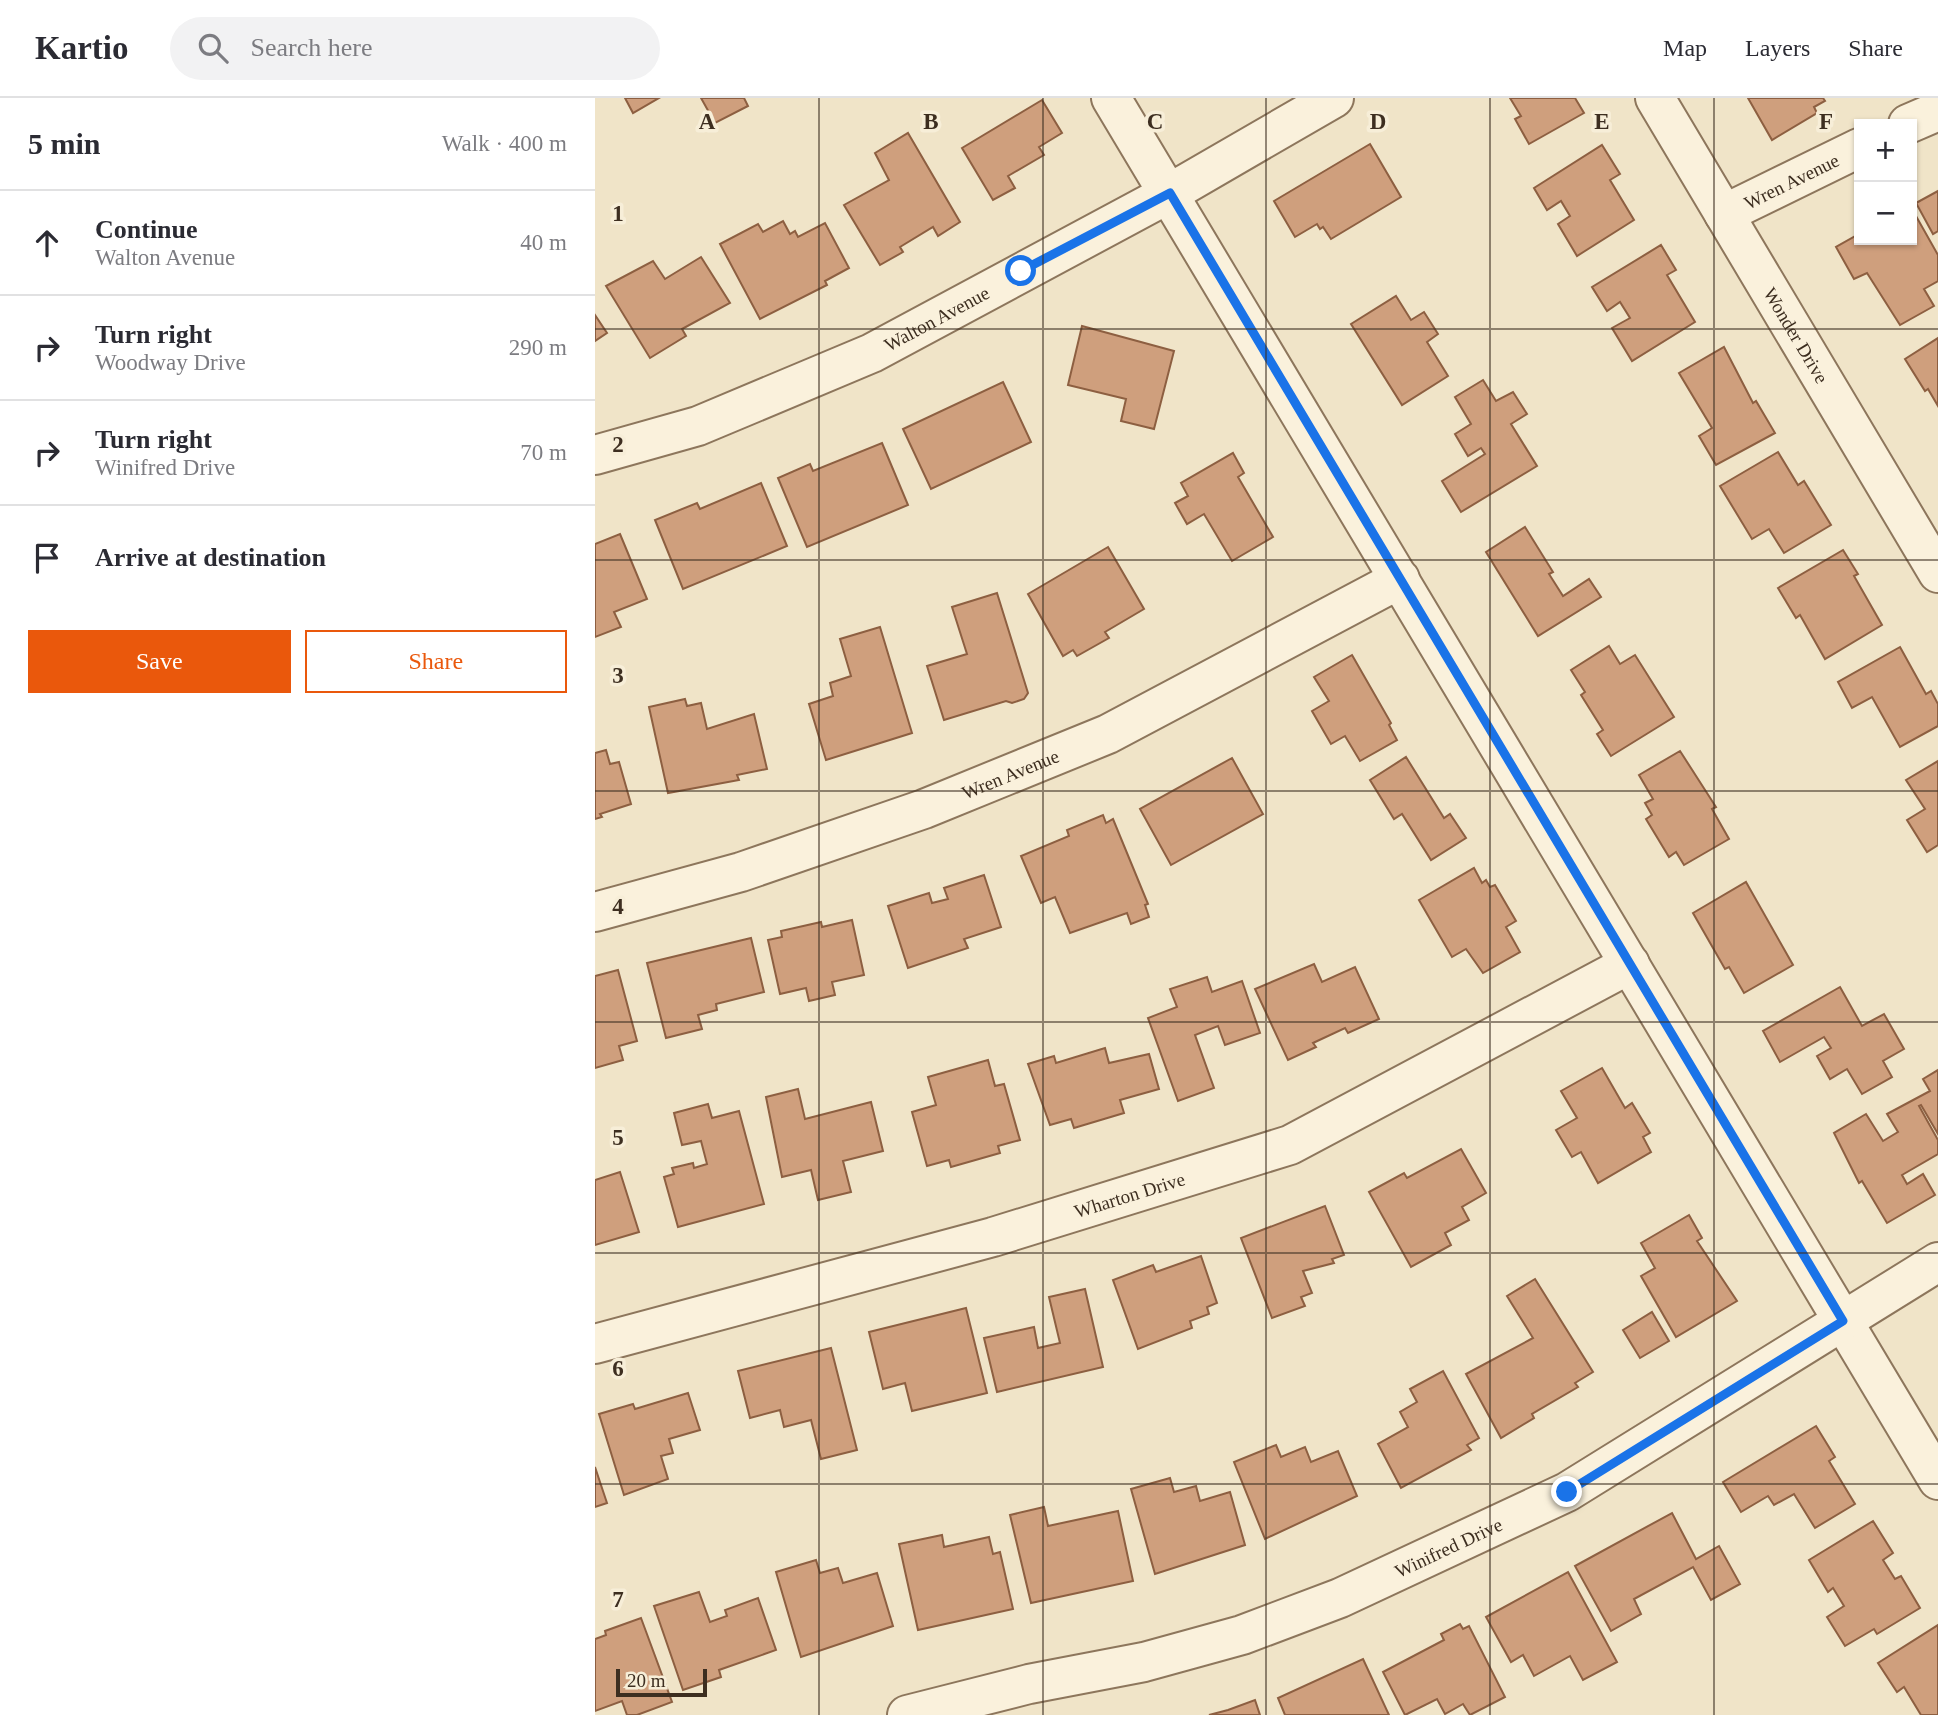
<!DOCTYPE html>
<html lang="en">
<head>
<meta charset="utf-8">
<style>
	body { margin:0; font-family:"Times New Roman",serif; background:#f2f2f3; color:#2b2b33 }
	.controls { position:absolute; right:21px; top:21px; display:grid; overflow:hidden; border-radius:0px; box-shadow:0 2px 5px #0004 }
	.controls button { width:63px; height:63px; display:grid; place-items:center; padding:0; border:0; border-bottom:2px solid #e1e1e2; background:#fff; color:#2b2b33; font:35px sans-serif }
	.scale { position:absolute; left:21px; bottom:18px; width:91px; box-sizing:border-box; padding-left:7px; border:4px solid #3d2e20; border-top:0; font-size:19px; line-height:24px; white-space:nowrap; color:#3d2e20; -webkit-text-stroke:5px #f7eed8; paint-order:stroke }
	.stop { position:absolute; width:21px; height:21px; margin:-16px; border:5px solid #1a73e8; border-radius:50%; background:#fff }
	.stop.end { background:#1a73e8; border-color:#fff; box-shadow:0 2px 7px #0008 }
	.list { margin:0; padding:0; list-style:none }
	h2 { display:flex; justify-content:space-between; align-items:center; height:91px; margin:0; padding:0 28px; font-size:30px }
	h2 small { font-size:23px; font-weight:400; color:#7c7c81 }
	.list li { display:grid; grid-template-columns:46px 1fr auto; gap:21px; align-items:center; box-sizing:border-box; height:105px; padding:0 28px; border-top:2px solid #e1e1e2 }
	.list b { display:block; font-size:26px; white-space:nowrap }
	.list p { margin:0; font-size:23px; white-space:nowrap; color:#7c7c81 }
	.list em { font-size:23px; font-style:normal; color:#7c7c81 }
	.actions { display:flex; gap:14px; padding:21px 28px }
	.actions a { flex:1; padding:16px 0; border:2px solid #ea580c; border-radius:0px; text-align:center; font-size:24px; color:#ea580c }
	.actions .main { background:#ea580c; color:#fff }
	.icon { flex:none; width:38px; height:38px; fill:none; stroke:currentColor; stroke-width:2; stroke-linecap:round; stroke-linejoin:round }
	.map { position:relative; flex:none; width:1343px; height:1617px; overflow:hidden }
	header { display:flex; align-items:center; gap:42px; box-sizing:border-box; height:98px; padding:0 35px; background:#fff; border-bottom:2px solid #e1e1e2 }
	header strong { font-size:33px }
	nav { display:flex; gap:38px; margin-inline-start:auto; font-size:24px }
	.search { width:490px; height:63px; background:#f2f2f3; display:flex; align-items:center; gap:18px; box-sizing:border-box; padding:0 24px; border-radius:38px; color:#7c7c81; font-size:26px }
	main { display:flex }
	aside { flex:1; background:#fff }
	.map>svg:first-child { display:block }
	.building { fill:#cf9f7d; stroke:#8d5f41; stroke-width:2 }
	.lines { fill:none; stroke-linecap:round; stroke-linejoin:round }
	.minor-casing { stroke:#8d765c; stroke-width:42 }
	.minor { stroke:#faf1dc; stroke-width:38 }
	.route { stroke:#1a73e8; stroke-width:9 }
	.grid { fill:none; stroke:#3d2e20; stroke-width:2; stroke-opacity:0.55 }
	.labels { text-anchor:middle; stroke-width:7; stroke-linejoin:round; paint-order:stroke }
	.street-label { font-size:19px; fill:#3d2e20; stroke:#f7eed8 }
	.grid-label { font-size:23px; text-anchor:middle; font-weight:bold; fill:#3d2e20; stroke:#f7eed8; stroke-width:7; stroke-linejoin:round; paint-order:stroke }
</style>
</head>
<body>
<header>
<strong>Kartio</strong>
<div class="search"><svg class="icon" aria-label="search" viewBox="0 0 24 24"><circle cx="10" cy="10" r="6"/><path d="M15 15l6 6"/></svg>Search here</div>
<nav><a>Map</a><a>Layers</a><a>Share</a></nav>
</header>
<main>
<aside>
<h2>5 min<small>Walk · 400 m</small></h2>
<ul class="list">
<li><svg class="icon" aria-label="ahead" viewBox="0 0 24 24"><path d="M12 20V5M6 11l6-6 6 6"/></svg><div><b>Continue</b><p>Walton Avenue</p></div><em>40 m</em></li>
<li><svg class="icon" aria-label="right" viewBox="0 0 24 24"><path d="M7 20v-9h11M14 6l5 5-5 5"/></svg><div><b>Turn right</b><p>Woodway Drive</p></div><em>290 m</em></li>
<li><svg class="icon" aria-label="right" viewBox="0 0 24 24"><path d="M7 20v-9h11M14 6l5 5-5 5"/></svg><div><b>Turn right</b><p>Winifred Drive</p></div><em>70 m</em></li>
<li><svg class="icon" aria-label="arrive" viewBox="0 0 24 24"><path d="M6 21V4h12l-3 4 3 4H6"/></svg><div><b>Arrive at destination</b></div></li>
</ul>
<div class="actions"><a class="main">Save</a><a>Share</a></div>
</aside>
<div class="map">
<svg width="1343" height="1617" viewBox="0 0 1343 1617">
	<rect width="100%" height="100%" fill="#f0e4c8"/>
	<g class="building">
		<path d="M30,0H64L38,15Z"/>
		<path d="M106,0H149L153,8L120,25Z"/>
		<path d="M915,0H980L989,15L934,46L920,21L926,18Z"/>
		<path d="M1153,0H1228L1230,3L1219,9L1222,15L1177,42Z"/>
		<path d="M447,2L467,35L444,49L449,57L413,78L420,90L398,102L367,50Z"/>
		<path d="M313,35L365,124L343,138L338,129L305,149L308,154L285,167L249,107L294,82L280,55Z"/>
		<path d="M775,46L806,99L736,141L728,129L725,131L722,126L700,139L679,103Z"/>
		<path d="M1007,47L1025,76L1015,82L1039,122L982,158L963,126L975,118L966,103L952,112L939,90Z"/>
		<path d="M1343,93V133L1338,136L1321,105Z"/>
		<path d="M1317,111L1343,157V183L1329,191L1339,208L1305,227L1272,175L1259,181L1241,149L1264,136V142H1317Z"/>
		<path d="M188,123L195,136L200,133L203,139L230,125L254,170L230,183L232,187L165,221L125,146L163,126L168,134Z"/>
		<path d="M1066,147L1081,172L1072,177L1100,224L1037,263L1017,230L1035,220L1025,204L1012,213L997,189Z"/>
		<path d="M106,159L135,205L87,231L91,238L55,260L11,188L58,163L70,181Z"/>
		<path d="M801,198L816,222L829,214L843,236L832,244L853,278L807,307L756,226Z"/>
		<path d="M0,217L12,235L0,243Z"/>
		<path d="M487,228L579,253L559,331L526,323L531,301L473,287Z"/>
		<path d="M1343,240V308L1333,291L1330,293L1310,261Z"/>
		<path d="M1129,249L1158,305L1161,303L1180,335L1121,367L1104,338L1117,330L1084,275Z"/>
		<path d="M888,282L901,303L918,294L932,316L916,326L942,368L866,414L847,383L890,356L886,350L873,358L860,336L876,326L860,299Z"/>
		<path d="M408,284L436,344L336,391L308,331Z"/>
		<path d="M287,345L313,407L212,449L183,380L215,366L218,373Z"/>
		<path d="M1183,354L1203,387L1209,383L1236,427L1189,455L1174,431L1157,441L1125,388Z"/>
		<path d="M638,355L649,375L643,379L678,439L637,463L609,416L592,426L580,405L593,398L586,385Z"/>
		<path d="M166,385L192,448L88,491L60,422L102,405L105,411Z"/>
		<path d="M930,429L958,474L954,476L968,498L994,481L1006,499L943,538L891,454Z"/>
		<path d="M25,436L52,501L19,514L26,529L0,539V446Z"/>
		<path d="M513,449L549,511L510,534L514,540L482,558L478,552L468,558L433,496Z"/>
		<path d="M1248,452L1263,476L1259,478L1287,527L1230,561L1205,517L1201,520L1183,490Z"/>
		<path d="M402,495L433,595L429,601L417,605L411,603L349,622L332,568L372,556L357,509Z"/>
		<path d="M285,529L317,635L231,662L214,606L238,598L235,585L256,578L245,541Z"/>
		<path d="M1014,548L1025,566L1040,557L1079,619L1016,658L1002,636L1008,632L986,597L990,594L976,572Z"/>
		<path d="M1305,549L1331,596L1336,593L1343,606V628L1305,649L1277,599L1257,610L1243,584Z"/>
		<path d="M757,557L796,625L794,627L802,642L765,663L750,638L736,646L717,613L734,603L719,579Z"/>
		<path d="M90,601L92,608L106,605L112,631L159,616L172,671L142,677L144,682L73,695L54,609Z"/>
		<path d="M11,652L15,666L24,664L36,706L5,716L7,719L0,721V655Z"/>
		<path d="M1085,653L1121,709L1117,711L1134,741L1089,767L1081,754L1074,759L1051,721L1057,717L1050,705L1058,701L1044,677Z"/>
		<path d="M811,659L849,720L855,716L871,740L836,762L807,716L799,721L775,682Z"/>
		<path d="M637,660L668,716L576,767L545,711Z"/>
		<path d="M1343,663V747L1332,754L1312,722L1330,711L1311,682Z"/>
		<path d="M508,717L511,725L518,721L553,806L550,807L554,819L536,826L532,815L475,835L460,799L446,805L426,758L474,738L472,732Z"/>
		<path d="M879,770L887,785L891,782L895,789L900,787L921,823L911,829L925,854L888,875L871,851L857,859L824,802Z"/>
		<path d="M389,777L406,829L369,841L373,850L313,870L293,808L334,795L337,805L353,801L349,790Z"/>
		<path d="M1151,784L1198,867L1149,895L1134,869L1130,871L1098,815Z"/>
		<path d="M257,822L269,877L237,884L240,897L214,903L211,890L185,896L173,842L187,839L186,833L226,824L227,829Z"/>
		<path d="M156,840L169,894L121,906L122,912L103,917L107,931L71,940L52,865Z"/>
		<path d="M719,866L727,884L760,869L784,921L753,935L750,930L718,945L721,949L693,962L660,891Z"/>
		<path d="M23,872L42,943L24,948L28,962L0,970V878Z"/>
		<path d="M612,879L617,894L647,883L665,935L630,947L623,928L600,937L619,990L583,1003L553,920L582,909L575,891Z"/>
		<path d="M1245,889L1267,928L1289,916L1309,951L1288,963L1297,979L1267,996L1252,971L1235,981L1222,958L1236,950L1229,939L1185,964L1168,933Z"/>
		<path d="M510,950L514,965L554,956L564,991L525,1002L529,1015L479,1030L476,1021L455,1027L433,966L459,958L461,965Z"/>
		<path d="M393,962L400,988L409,986L425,1042L403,1048L405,1055L356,1069L354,1062L332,1068L317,1014L341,1007L333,979Z"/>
		<path d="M1007,970L1030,1010L1037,1005L1055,1035L1048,1039L1056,1054L1003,1085L986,1054L977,1059L961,1032L982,1020L966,993Z"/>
		<path d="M1343,972V1036L1326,1007L1324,1008L1343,1042V1056L1307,1077L1312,1086L1328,1076L1340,1097L1292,1125L1267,1083L1264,1085L1239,1035L1271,1016L1288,1043L1303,1034L1292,1016L1335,993L1328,981Z"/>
		<path d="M203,991L210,1021L276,1004L288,1053L248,1063L256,1094L223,1102L216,1072L187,1079L171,999Z"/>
		<path d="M113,1006L117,1020L144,1013L169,1106L83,1129L69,1079L79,1076L77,1070L98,1065L99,1070L112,1066L106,1043L87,1047L79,1015Z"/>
		<path d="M866,1051L891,1095L867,1109L874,1122L850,1135L856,1147L816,1169L774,1094L809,1075L812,1080Z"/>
		<path d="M25,1074L44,1134L0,1147V1082Z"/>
		<path d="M730,1108L749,1157L737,1161L739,1165L708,1173L717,1195L706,1199L710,1208L677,1220L646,1140Z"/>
		<path d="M1094,1117L1107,1140L1102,1143L1142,1203L1081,1239L1046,1178L1060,1170L1046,1145Z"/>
		<path d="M606,1158L622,1205L612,1209L614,1216L595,1223L597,1230L543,1251L518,1182L558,1167L561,1174Z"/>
		<path d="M940,1181L998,1274L980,1285L983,1289L937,1316L939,1320L906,1340L871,1276L938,1240L912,1198Z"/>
		<path d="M490,1191L508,1269L402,1294L389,1240L439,1229L443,1250L465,1245L454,1199Z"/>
		<path d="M371,1210L392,1295L317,1313L310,1285L288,1291L274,1234Z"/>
		<path d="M1057,1214L1074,1243L1045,1260L1028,1232Z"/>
		<path d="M236,1250L262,1352L226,1361L216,1322L189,1329L185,1312L155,1320L143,1273Z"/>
		<path d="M848,1273L884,1340L872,1347L876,1352L806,1390L783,1346L813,1329L805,1314L822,1304L815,1291Z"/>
		<path d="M93,1295L105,1332L74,1341L78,1355L66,1358L73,1381L29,1397L4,1316L38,1306L40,1311Z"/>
		<path d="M1221,1328L1240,1359L1234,1363L1260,1406L1220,1430L1199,1396L1179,1407L1173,1398L1146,1414L1128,1384Z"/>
		<path d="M681,1347L686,1359L710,1349L716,1364L743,1353L762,1398L670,1441L639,1364Z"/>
		<path d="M0,1369L12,1405L0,1409Z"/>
		<path d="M575,1380L579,1394L601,1388L605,1403L635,1394L650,1447L560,1476L536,1391Z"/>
		<path d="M449,1409L453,1428L523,1413L538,1483L436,1505L415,1417Z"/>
		<path d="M1077,1415L1101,1461L1124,1448L1145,1486L1116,1502L1098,1469L1039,1501L1046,1516L1016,1533L980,1468Z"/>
		<path d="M1278,1423L1298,1455L1288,1462L1300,1481L1306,1478L1325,1510L1282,1536L1279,1531L1250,1548L1232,1519L1249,1508L1238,1490L1233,1494L1214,1462Z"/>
		<path d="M347,1437L349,1449L394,1439L398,1456L405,1454L418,1511L323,1532L304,1446Z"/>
		<path d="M221,1462L225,1475L243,1470L248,1485L282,1475L298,1528L206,1559L181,1474Z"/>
		<path d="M973,1474L1022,1564L988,1582L975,1558L939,1578L928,1557L916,1564L891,1519Z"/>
		<path d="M104,1494L115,1524L132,1518L130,1512L163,1500L181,1552L124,1572L126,1579L88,1592L59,1508Z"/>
		<path d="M46,1520L77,1604L42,1617H32L27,1603L0,1613V1541L11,1537L10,1533Z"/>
		<path d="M865,1526L868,1531L874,1528L910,1599L875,1617L868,1606L850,1616L842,1601L810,1617L788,1574L849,1542L846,1536Z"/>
		<path d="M1343,1527V1617H1326L1309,1589L1302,1594L1283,1565Z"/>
		<path d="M768,1561L794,1617H690L683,1600Z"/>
		<path d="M660,1602L665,1617H614L633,1612Z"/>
	</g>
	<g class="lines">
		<defs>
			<g id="minor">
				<path d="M516,0L1343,1382"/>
				<path id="s1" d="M1060,0L1343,475"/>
				<path d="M1313,26L1343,13"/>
				<path id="s2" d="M1129,116L1264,50"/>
				<path id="s3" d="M0,357L103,328L277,255L575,95L739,0"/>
				<path id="s4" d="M0,814L146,774L329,711L513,636L805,481"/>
				<path id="s5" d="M0,1246L398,1139L695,1047L1035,866"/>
				<path id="s6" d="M312,1617L434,1586L549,1564L647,1537L745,1500L972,1394L1343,1164"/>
			</g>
		</defs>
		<use href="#minor" class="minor-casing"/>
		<use href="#minor" class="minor"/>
	</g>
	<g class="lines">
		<path class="route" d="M426,173L575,95L1248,1223L972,1394"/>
	</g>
	<path class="grid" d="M224,0V1617M448,0V1617M671,0V1617M895,0V1617M1119,0V1617M0,231H1343M0,462H1343M0,693H1343M0,924H1343M0,1155H1343M0,1386H1343"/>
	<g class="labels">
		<g class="street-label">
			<text dy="7" stroke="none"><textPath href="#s2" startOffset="75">Wren Avenue</textPath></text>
			<text dy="7" stroke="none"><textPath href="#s3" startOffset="369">Walton Avenue</textPath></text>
			<text dy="7" stroke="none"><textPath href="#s1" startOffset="276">Wonder Drive</textPath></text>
			<text dy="7" stroke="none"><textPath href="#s4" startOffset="438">Wren Avenue</textPath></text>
			<text dy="7" stroke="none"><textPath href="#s5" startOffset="555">Wharton Drive</textPath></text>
			<text dy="7" stroke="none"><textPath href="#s6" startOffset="569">Winifred Drive</textPath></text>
		</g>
	</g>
	<g class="grid-label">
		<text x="112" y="31">A</text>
		<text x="336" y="31">B</text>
		<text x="560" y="31">C</text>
		<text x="783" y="31">D</text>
		<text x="1007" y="31">E</text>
		<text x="1231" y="31">F</text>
		<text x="23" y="123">1</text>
		<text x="23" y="354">2</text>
		<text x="23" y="585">3</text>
		<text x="23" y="816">4</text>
		<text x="23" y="1047">5</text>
		<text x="23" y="1278">6</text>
		<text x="23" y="1509">7</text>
	</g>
</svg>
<div class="controls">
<button>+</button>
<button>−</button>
</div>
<div class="scale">20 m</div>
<div class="stop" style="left:426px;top:173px"></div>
<div class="stop end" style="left:972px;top:1394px"></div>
</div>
</main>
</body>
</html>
